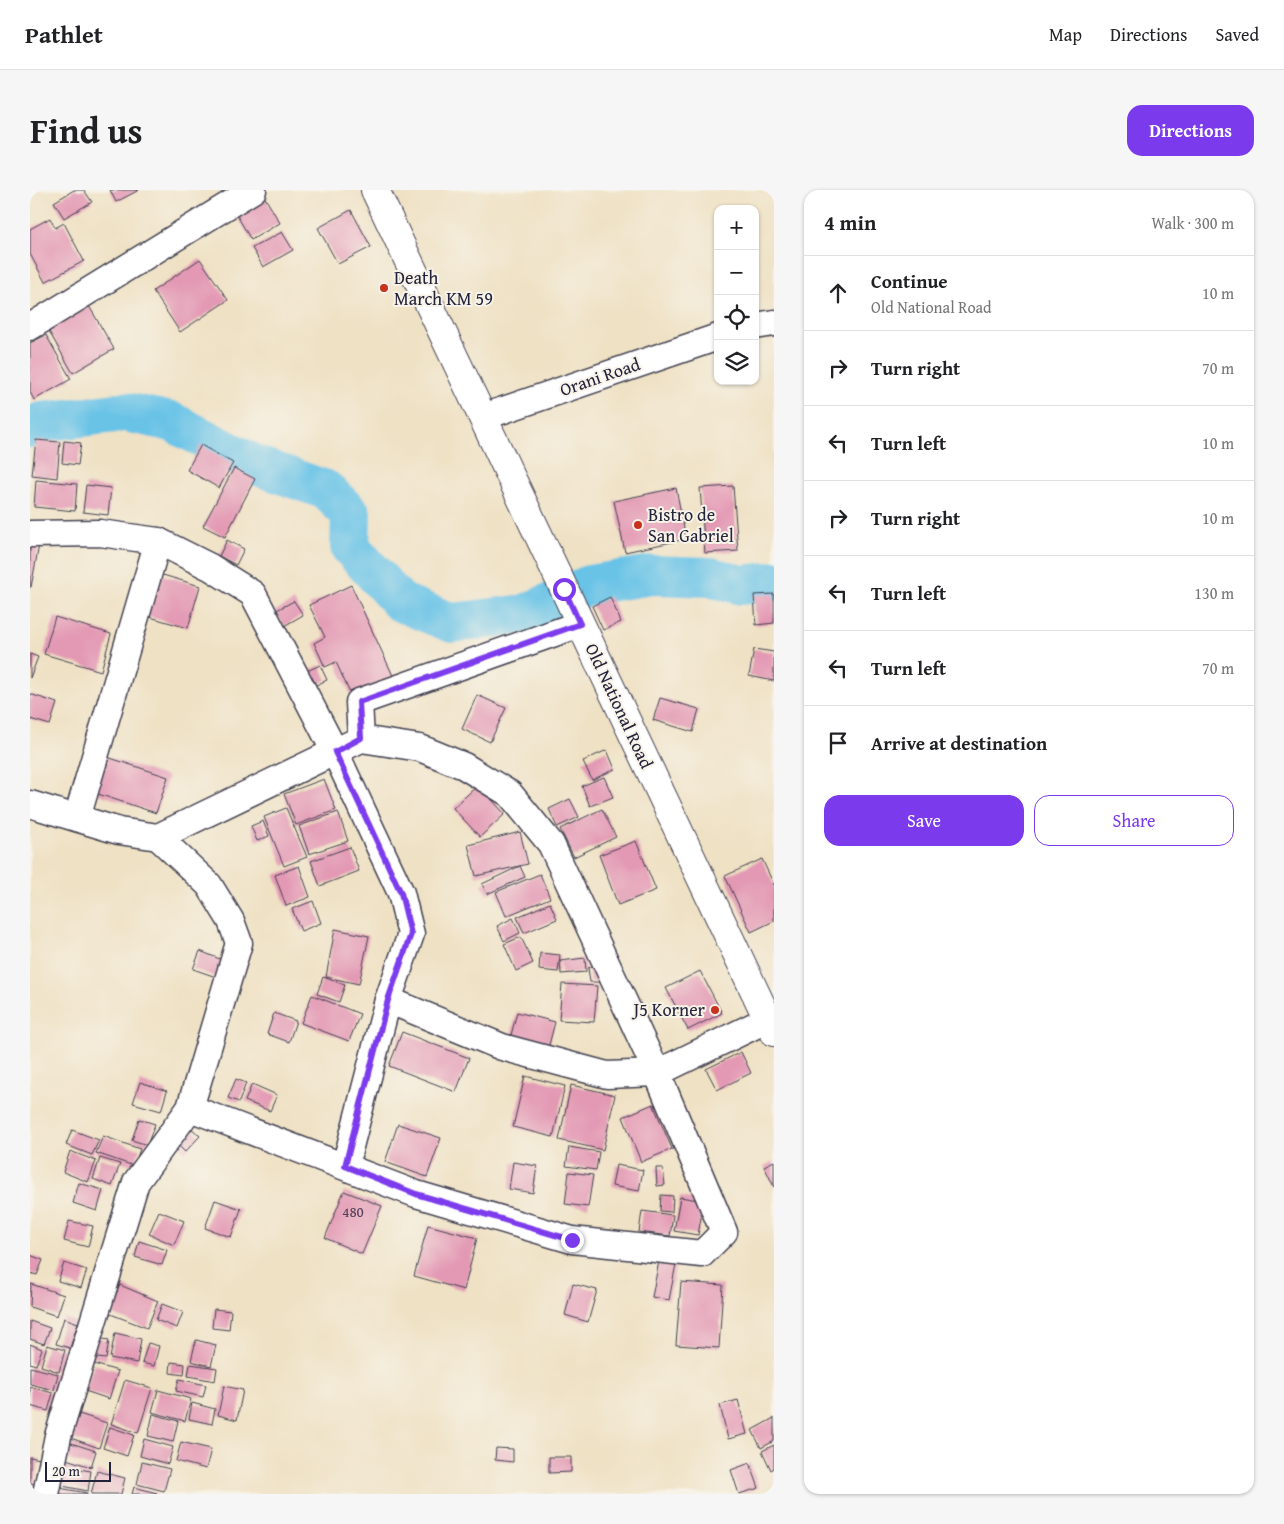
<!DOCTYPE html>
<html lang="en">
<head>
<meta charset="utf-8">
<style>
	body { margin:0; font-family:"Gentium Book Plus",serif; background:#f6f6f6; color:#202124 }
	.controls { position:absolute; right:15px; top:15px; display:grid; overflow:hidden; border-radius:10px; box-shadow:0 1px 4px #0004 }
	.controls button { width:45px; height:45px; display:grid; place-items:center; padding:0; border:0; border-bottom:1px solid #e0e0e0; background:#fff; color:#202124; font:25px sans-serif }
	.scale { position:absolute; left:15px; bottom:12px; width:66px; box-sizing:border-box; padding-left:5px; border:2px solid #22223b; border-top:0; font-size:14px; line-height:18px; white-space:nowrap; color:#22223b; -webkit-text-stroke:4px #f7f3e8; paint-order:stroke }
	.stop { position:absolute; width:15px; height:15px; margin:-11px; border:4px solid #7c3aed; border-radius:50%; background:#fff }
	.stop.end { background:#7c3aed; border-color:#fff; box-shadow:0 1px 5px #0008 }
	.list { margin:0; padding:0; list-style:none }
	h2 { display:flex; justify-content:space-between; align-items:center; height:65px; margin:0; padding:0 20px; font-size:21px }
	h2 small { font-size:16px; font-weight:400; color:#757577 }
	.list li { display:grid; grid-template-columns:32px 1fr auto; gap:15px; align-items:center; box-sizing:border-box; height:75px; padding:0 20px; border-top:1px solid #e0e0e0 }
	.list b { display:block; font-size:19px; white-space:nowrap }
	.list p { margin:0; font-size:16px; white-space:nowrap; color:#757577 }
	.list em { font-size:16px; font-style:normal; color:#757577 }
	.actions { display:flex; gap:10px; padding:15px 20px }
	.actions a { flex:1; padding:11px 0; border:1px solid #7c3aed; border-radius:15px; text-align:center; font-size:18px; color:#7c3aed }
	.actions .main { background:#7c3aed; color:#fff }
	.icon { flex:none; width:28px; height:28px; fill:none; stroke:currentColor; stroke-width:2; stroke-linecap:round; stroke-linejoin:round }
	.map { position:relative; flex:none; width:744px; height:1304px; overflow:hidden; border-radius:15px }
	header { display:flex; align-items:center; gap:30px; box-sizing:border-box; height:70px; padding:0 25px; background:#fff; border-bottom:1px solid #e0e0e0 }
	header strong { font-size:24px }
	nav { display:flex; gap:28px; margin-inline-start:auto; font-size:18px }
	.intro { display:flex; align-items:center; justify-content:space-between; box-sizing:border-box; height:120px; padding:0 30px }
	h1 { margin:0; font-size:35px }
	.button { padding:12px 22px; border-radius:15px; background:#7c3aed; color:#fff; font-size:18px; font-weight:700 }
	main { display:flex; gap:30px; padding:0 30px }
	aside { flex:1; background:#fff; border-radius:15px; box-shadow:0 1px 4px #0004 }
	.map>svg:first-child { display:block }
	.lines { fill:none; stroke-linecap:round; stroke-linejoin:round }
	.river { stroke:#69c3e7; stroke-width:40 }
	.building { fill:#e399b4 }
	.minor-casing { stroke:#413f50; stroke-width:29 }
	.major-casing { stroke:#413f50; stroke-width:30 }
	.minor { stroke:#fff; stroke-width:26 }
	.major { stroke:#fff; stroke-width:28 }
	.route { stroke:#7c3aed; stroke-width:6 }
	.poi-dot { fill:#c8321e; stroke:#f7f3e8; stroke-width:2 }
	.labels { text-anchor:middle; stroke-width:4; stroke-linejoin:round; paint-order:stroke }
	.number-label { font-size:15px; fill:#524059 }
	.poi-label { font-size:18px; fill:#22223b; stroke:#f7f3e8; text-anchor:start }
	.street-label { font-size:18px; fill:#22223b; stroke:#f7f3e8 }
</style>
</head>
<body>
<header>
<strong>Pathlet</strong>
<nav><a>Map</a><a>Directions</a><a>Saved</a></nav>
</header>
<div class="intro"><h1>Find us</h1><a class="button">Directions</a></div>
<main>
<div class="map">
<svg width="744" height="1304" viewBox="0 0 744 1304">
	<rect width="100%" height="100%" fill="#f7f3e8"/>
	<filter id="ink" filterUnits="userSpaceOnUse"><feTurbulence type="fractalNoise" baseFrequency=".02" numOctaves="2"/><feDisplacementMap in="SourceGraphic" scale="10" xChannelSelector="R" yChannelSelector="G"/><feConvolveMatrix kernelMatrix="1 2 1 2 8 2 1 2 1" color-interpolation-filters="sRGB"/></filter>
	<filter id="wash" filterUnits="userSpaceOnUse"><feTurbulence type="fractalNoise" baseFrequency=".0096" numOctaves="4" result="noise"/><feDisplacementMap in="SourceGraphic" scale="20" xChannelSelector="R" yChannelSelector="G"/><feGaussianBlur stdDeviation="1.12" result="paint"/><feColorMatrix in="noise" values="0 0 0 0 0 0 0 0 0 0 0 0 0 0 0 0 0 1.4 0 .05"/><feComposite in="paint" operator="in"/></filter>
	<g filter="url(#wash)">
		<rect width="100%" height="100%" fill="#efe1c4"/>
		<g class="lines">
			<path class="river" d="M0,238L11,232L95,222L142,232L228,276L296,300L321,324L320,357L370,412L422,433L495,424L559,395L622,385L680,387L712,395L744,391"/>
		</g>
		<g id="blocks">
			<g class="building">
				<path d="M44,0H54L62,12L34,28L24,12Z"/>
				<path d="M80,0H109L86,12Z"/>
				<path d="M234,6L250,33L221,50L205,22Z"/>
				<path d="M321,20L341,57L308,74L288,38Z"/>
				<path d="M20,28L25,38L34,33L54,71L15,92L0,64V39Z"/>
				<path d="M252,42L263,60L233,77L222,58Z"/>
				<path d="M170,69L198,110L150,142L123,101Z"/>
				<path d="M59,116L84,159L43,183L18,140Z"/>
				<path d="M16,145L41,189L4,210L0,202V153Z"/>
				<path d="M6,250L30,252L27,288L2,285Z"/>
				<path d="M34,251L51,253L48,275L32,273Z"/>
				<path d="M171,255L203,273L189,298L157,280Z"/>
				<path d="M204,278L225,289L195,347L173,336Z"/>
				<path d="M6,290L47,294L45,321L4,317Z"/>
				<path d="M56,295L81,298L78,325L53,322Z"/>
				<path d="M703,296L708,361L675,363L670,298Z"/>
				<path d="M646,298L656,349L595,362L584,311Z"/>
				<path d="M197,350L214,359L206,375L189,366Z"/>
				<path d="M0,353L9,355L1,397H0Z"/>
				<path d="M126,383L170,396L158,438L113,425Z"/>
				<path d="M321,395L365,490L323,510L306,472L295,477L284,453L295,447L279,415Z"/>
				<path d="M744,404V433L726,435L724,405Z"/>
				<path d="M580,407L591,432L573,440L562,416Z"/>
				<path d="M264,411L273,425L254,436L245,421Z"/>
				<path d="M25,427L81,444L71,481L14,464Z"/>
				<path d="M724,459L744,462V491L719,486Z"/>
				<path d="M0,464L8,467L0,488Z"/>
				<path d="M290,475L297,490L284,496L277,481Z"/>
				<path d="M0,504L27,513L20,535L0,529Z"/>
				<path d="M447,505L476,518L460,552L432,539Z"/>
				<path d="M630,508L669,519L663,542L623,530Z"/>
				<path d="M577,560L585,579L562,590L553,571Z"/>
				<path d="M74,566L138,587L126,623L62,602Z"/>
				<path d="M574,587L583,607L560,616L552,596Z"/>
				<path d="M294,589L306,620L266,635L254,604Z"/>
				<path d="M448,595L475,624L450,647L423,618Z"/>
				<path d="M540,609L549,627L527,637L519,619Z"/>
				<path d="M256,618L277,667L254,676L234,627Z"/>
				<path d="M572,619L586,647L544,667L530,639Z"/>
				<path d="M308,622L318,651L279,664L269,636Z"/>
				<path d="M233,631L239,646L227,651L221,636Z"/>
				<path d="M490,642L498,674L446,686L438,655Z"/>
				<path d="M606,651L626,700L588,715L569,665Z"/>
				<path d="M320,657L329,681L290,696L281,671Z"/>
				<path d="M732,669L744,695V731L721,742L695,686Z"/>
				<path d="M269,676L280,707L256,716L245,685Z"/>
				<path d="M490,676L495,687L457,704L452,694Z"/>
				<path d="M510,684L520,708L476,726L466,702Z"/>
				<path d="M283,711L291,733L271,741L262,719Z"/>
				<path d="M520,713L527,729L494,743L487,727Z"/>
				<path d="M483,728L490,743L474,751L467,736Z"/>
				<path d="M305,739L339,746L329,794L296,787Z"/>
				<path d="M491,747L503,773L486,781L474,754Z"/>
				<path d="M170,761L192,770L186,787L163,779Z"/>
				<path d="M510,763L530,765L528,782L509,780Z"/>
				<path d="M555,768L556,782L531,784L530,771Z"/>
				<path d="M567,774L574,792H560L558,778Z"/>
				<path d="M670,781L692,823L658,840L636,798Z"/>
				<path d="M293,787L315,795L309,812L287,804Z"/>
				<path d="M532,794L567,796L564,832L529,830Z"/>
				<path d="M282,805L330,824L319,851L271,833Z"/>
				<path d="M487,822L525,832L518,859L480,849Z"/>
				<path d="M244,823L266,831L259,852L237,844Z"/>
				<path d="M372,842L439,868L426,902L359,876Z"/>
				<path d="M711,862L721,883L687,900L676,879Z"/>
				<path d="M495,886L535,896L523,947L483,937Z"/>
				<path d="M206,889L216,893L209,912L198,908Z"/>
				<path d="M110,892L137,901L131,921L103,913Z"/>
				<path d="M222,894L247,905L240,921L215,911Z"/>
				<path d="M541,895L585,905L573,960L529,950Z"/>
				<path d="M623,914L642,959L611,972L593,927Z"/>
				<path d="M109,929L125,934L117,955L102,950Z"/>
				<path d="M368,934L411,948L397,987L355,972Z"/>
				<path d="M160,937L170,946L155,962L145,952Z"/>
				<path d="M42,940L69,950L62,965L36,955Z"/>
				<path d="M73,946L110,959L104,976L66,963Z"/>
				<path d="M539,957L569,962L566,980L536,976Z"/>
				<path d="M40,961L66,971L58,992L33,982Z"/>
				<path d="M70,968L90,974L82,996L63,989Z"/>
				<path d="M744,971V997L734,976Z"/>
				<path d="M483,972L507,976L503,1003L479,999Z"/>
				<path d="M586,975L613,980L609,1001L582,996Z"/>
				<path d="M626,978H633L635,995L627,996Z"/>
				<path d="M539,982L563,985L558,1017L535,1014Z"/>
				<path d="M49,993L73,1000L67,1021L43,1013Z"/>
				<path d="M314,1001L352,1016L332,1064L295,1048Z"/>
				<path d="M631,1005L643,1006L642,1022L630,1021Z"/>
				<path d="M650,1007L674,1011L668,1045L644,1041Z"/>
				<path d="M185,1010L211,1019L201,1047L175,1038Z"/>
				<path d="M129,1021L154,1031L144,1055L119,1044Z"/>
				<path d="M612,1021L643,1025L640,1046L609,1042Z"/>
				<path d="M39,1031L63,1036L58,1057L34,1051Z"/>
				<path d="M398,1035L447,1048L434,1100L384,1086Z"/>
				<path d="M109,1051L137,1060L132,1075L105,1067Z"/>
				<path d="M0,1065L13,1070L7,1085L0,1083Z"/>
				<path d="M629,1071L646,1074L639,1110L622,1107Z"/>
				<path d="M34,1073L57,1080L51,1098L28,1091Z"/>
				<path d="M651,1092L693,1095L689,1158L646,1155Z"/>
				<path d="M1,1094L34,1105L27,1126L0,1117Z"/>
				<path d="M543,1094L567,1100L558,1132L535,1125Z"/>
				<path d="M90,1095L128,1111L117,1138L78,1123Z"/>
				<path d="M132,1114L153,1122L147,1138L126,1130Z"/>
				<path d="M184,1119L201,1121L199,1140L182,1138Z"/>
				<path d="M34,1128L48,1133L40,1158L26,1154Z"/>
				<path d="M0,1131L20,1138L14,1154L0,1149Z"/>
				<path d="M85,1143L111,1149L107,1173L80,1168Z"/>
				<path d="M62,1147L79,1150L76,1169L59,1167Z"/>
				<path d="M166,1150L186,1155L181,1176L161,1171Z"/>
				<path d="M118,1153L129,1156L124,1176L112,1173Z"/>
				<path d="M0,1154L12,1159L6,1175L0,1173Z"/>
				<path d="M17,1155L35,1160L29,1182L11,1176Z"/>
				<path d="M141,1172L155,1174L154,1185L140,1183Z"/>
				<path d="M64,1174L88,1181L79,1209L55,1201Z"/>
				<path d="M160,1174L187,1178L185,1191L158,1186Z"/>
				<path d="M0,1177L28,1184L24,1200L0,1194Z"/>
				<path d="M149,1189L176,1195L173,1207L146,1201Z"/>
				<path d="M95,1190L122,1198L108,1243L81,1234Z"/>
				<path d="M194,1196L213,1200L207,1230L188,1225Z"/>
				<path d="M0,1197L23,1203L18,1221L0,1216Z"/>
				<path d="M128,1200L161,1209L155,1231L122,1222Z"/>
				<path d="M708,1210L717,1244L698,1249L690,1215Z"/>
				<path d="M162,1213L185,1219L182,1234L159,1229Z"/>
				<path d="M46,1223L77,1233L69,1258L38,1247Z"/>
				<path d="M123,1224L148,1231L143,1252L118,1246Z"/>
				<path d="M744,1228V1251L731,1258L722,1240Z"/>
				<path d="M80,1237L104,1245L97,1266L73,1258Z"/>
				<path d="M114,1249L143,1257L138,1274L110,1266Z"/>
				<path d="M38,1252L66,1261L61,1277L33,1268Z"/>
				<path d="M151,1252L181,1259L176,1279L146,1271Z"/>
				<path d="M744,1255V1278L741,1280L732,1261Z"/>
				<path d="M466,1258L483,1259V1272L465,1270Z"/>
				<path d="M0,1267L10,1269L5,1294L0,1293Z"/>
				<path d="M519,1267H541V1282L519,1283Z"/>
				<path d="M112,1272L140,1279L134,1301L107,1294Z"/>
				<path d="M720,1273L729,1298L709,1304L701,1280Z"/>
				<path d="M31,1276L61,1281L58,1301L27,1295Z"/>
				<path d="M67,1281L95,1288L91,1304H61Z"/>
				<path d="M104,1297L127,1303V1304H102Z"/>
				<path d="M29,1298L57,1303V1304H28Z"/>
			</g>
		</g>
	</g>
	<g filter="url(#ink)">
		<use href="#blocks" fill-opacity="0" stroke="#413f50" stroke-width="1"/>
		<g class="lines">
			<defs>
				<g id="minor">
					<path d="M725,136L744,133"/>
					<path d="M0,137L223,0"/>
					<path d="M453,227L688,147"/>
					<path d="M0,344L70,343L128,351L180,377L223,404L305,562L371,703L381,744L358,810L315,976"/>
					<path d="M331,549L329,512L550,434"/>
					<path d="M0,614L89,641L128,647L331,549L390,558L434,576L480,604L521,654L627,883L694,1042L672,1064L542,1050L386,1004L160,918"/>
					<path d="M47,628L128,351"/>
					<path d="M358,810L472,857L577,885L627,883L738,829"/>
					<path d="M16,1304L28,1246L106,992L160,918L209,753L201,731L179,695L128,647"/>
				</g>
				<path id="major" d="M345,0L744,842"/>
			</defs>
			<use href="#minor" class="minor-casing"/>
			<use href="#major" class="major-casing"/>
			<use href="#minor" class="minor"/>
			<use href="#major" class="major"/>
		</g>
	</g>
	<g class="lines" filter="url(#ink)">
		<path class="route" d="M534,399L550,434L329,512L331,548L305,562L371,703L381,744L358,810L315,976L386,1004L542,1050"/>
	</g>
	<g class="poi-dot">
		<circle cx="354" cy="98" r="5"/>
		<circle cx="608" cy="335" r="5"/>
		<circle cx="685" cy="820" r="5"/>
	</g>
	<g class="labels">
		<g class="number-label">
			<text x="323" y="1027">480</text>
		</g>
		<g class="poi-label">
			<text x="364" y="94">Death<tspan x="364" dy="21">March KM 59</tspan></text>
			<text x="618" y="331">Bistro de<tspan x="618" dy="21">San Gabriel</tspan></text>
			<text x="675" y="826" text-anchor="end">J5 Korner</text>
		</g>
		<g class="street-label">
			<text transform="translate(570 187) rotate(-19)" y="6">Orani Road</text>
			<text transform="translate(589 516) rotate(65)" y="6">Old National Road</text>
		</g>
	</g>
</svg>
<div class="controls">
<button>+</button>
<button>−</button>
<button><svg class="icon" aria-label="locate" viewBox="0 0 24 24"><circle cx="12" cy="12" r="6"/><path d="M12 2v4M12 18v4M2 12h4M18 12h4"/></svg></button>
<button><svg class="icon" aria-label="layers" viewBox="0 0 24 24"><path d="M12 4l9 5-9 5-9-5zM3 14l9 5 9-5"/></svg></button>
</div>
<div class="scale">20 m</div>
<div class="stop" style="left:534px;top:399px"></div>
<div class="stop end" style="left:542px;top:1050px"></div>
</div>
<aside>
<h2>4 min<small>Walk · 300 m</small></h2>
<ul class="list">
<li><svg class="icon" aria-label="ahead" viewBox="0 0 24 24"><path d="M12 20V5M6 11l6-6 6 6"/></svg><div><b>Continue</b><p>Old National Road</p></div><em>10 m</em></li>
<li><svg class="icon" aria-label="right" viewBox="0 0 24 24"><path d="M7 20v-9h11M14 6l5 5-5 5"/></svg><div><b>Turn right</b></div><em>70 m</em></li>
<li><svg class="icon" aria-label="left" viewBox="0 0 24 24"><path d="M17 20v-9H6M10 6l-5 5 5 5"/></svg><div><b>Turn left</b></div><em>10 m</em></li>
<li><svg class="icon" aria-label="right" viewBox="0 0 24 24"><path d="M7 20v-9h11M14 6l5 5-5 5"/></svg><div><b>Turn right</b></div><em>10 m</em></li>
<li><svg class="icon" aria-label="left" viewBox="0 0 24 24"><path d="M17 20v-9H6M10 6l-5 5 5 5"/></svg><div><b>Turn left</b></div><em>130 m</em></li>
<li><svg class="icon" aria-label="left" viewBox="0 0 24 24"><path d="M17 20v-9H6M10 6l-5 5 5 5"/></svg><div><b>Turn left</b></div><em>70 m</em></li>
<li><svg class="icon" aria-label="arrive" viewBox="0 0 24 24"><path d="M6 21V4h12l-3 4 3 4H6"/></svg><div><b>Arrive at destination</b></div></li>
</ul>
<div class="actions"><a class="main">Save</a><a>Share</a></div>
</aside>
</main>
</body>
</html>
